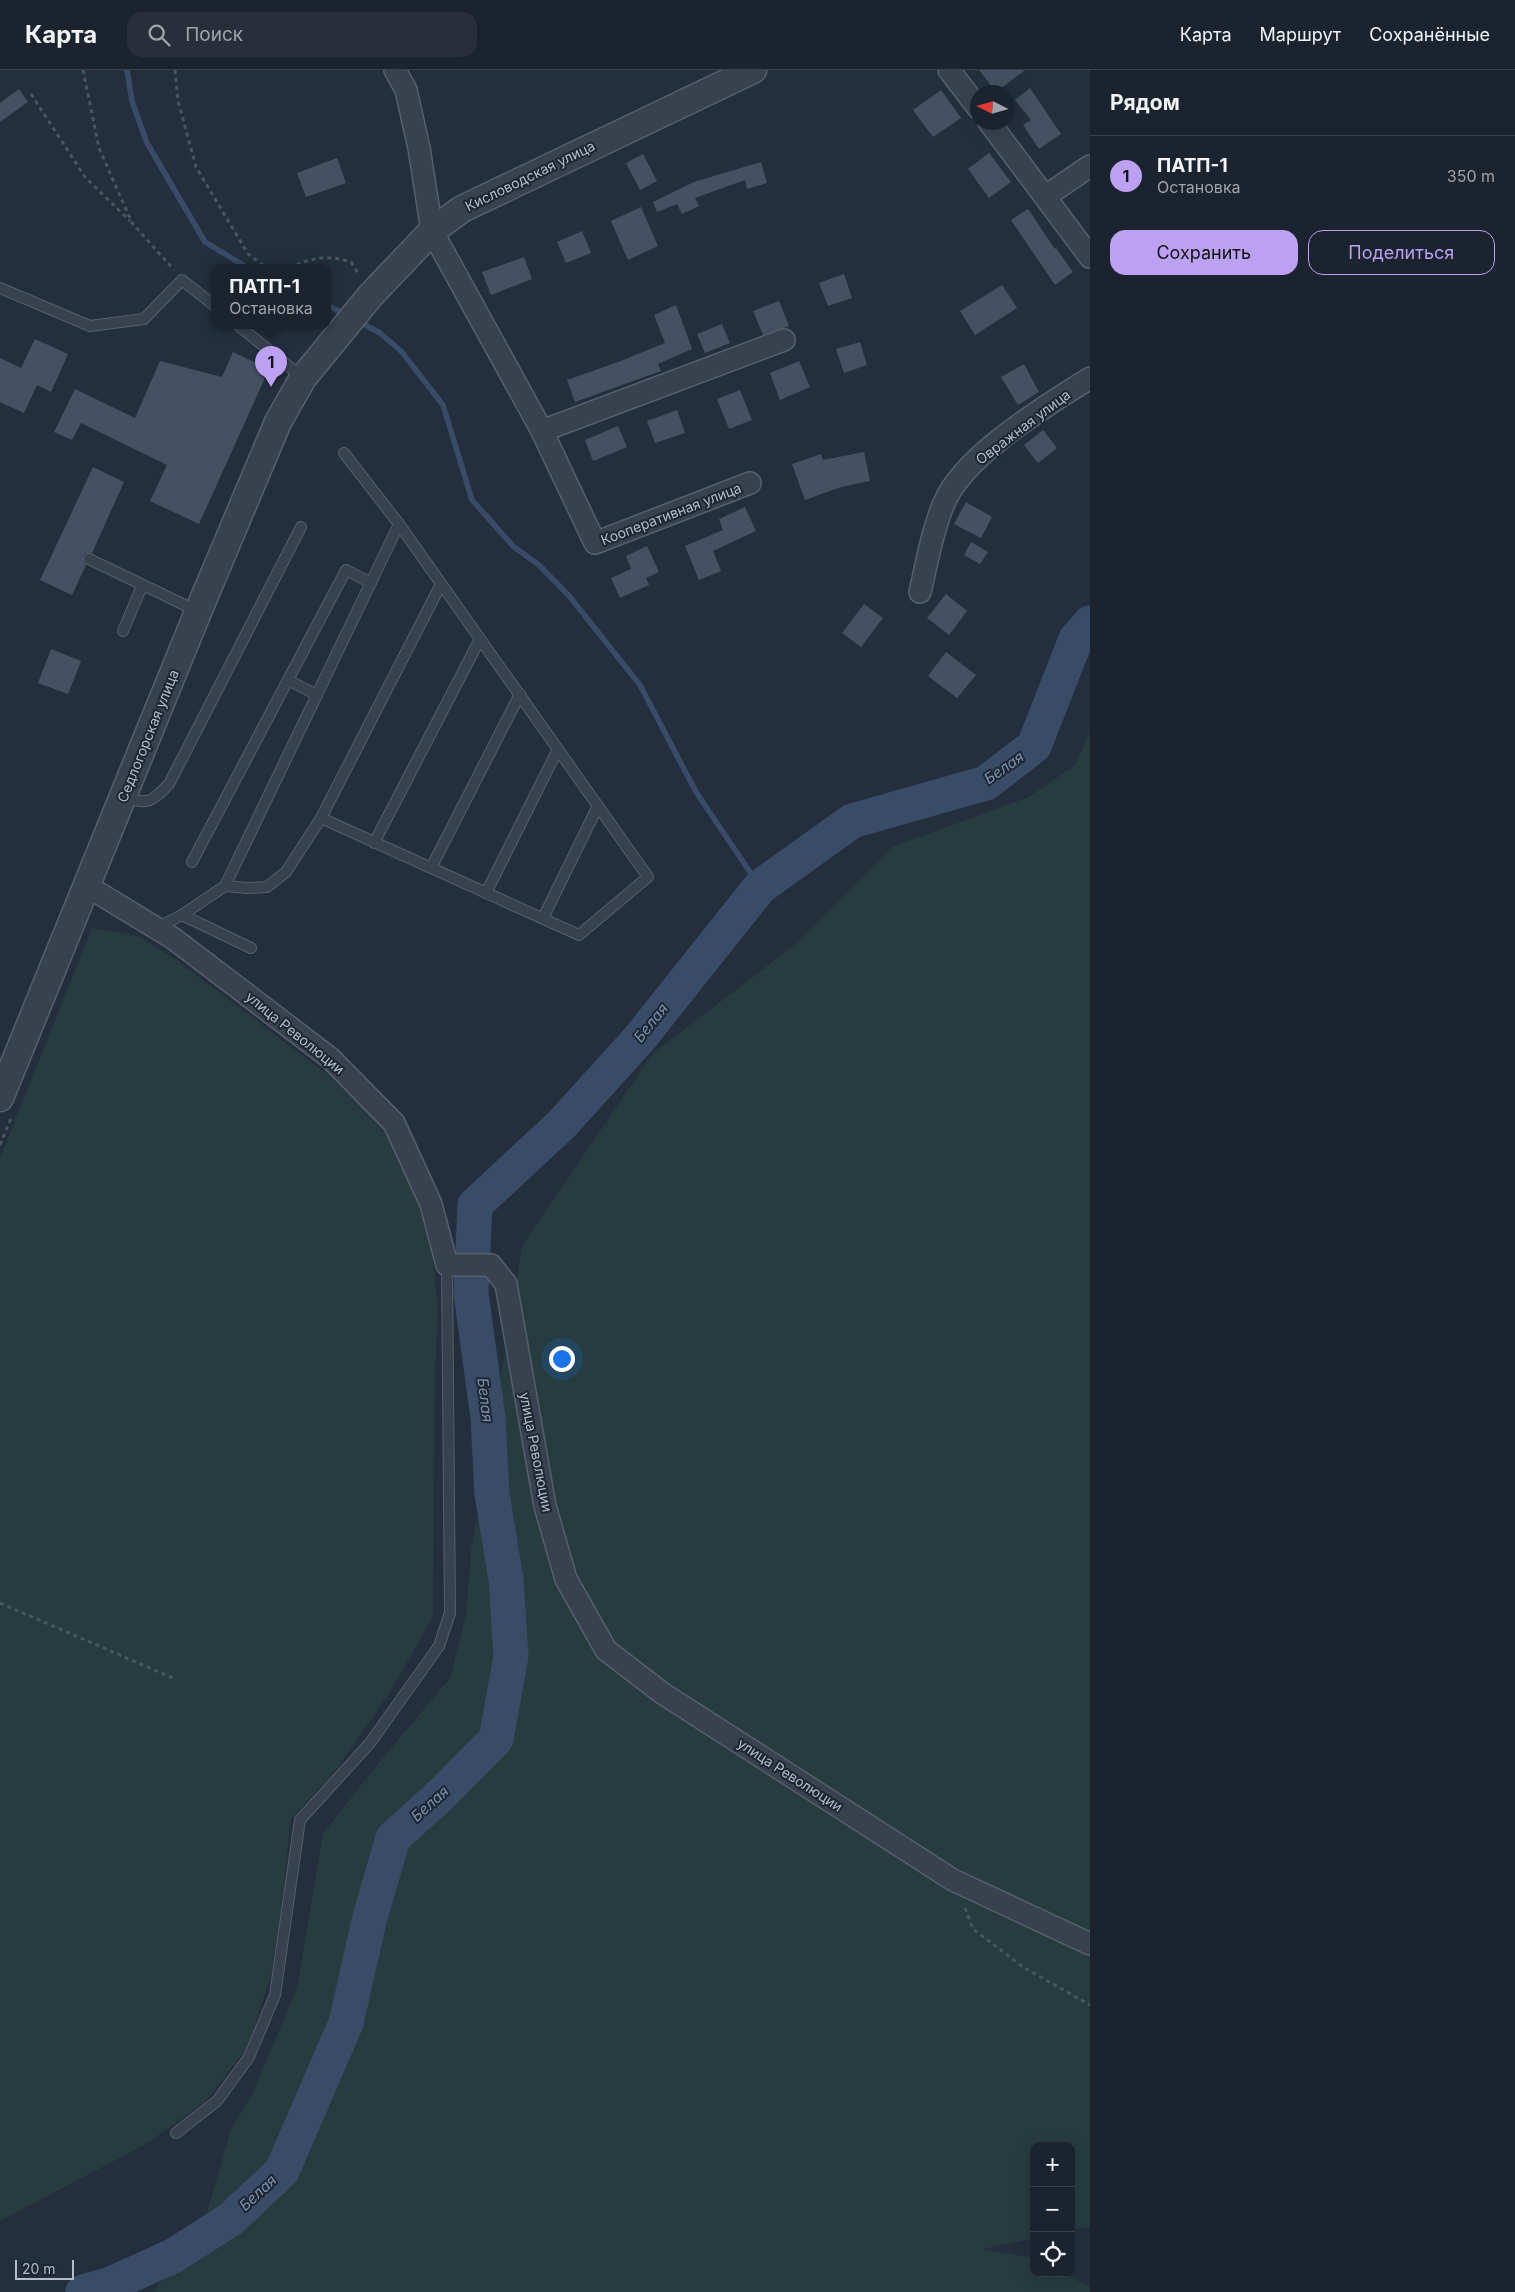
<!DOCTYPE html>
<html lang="ru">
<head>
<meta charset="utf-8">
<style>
	body { margin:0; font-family:Inter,sans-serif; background:#282f3a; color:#f1f3f6 }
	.controls { position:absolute; right:15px; bottom:15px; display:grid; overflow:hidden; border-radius:10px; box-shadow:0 5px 20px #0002 }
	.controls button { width:45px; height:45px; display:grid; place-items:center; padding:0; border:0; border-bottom:1px solid #39404a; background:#1b232e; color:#f1f3f6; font:25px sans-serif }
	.compass { position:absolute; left:970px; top:15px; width:45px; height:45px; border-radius:50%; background:#1b232e; box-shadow:0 5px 20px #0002; rotate:275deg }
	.scale { position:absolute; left:15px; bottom:12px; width:59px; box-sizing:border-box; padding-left:5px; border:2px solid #b4bcc9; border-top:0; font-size:14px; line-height:18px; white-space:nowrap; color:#b4bcc9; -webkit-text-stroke:4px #1d2633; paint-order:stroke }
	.you { position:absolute; left:561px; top:1288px; width:18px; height:18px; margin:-12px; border:4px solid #fff; border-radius:50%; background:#1a73e8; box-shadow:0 0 0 8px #1a73e833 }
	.badge { display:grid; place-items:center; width:32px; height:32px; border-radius:50%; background:#bca0f2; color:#111; font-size:16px; font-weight:700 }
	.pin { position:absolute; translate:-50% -41px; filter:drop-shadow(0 1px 2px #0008) }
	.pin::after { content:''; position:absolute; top:26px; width:18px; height:15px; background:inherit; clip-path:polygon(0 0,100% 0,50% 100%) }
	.popup { position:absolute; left:211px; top:194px; width:120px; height:65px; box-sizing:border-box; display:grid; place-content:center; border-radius:10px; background:#1b232e; filter:drop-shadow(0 1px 4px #0005); font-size:16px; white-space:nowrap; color:#a0a4aa }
	.popup b { font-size:19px; color:#f1f3f6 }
	.popup::after { content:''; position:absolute; left:50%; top:100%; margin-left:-10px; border:10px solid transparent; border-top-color:#1b232e }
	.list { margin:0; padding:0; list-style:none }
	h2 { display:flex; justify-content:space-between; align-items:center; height:65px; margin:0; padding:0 20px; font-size:21px }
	h2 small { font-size:16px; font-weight:400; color:#a0a4aa }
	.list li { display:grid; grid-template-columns:32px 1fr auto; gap:15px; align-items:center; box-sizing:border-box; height:80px; padding:0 20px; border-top:1px solid #39404a }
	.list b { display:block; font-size:19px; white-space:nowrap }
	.list p { margin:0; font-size:16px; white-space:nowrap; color:#a0a4aa }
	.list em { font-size:16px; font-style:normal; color:#a0a4aa }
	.actions { display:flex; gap:10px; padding:15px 20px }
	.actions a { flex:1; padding:11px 0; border:1px solid #bca0f2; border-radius:15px; text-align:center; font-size:18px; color:#bca0f2 }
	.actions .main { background:#bca0f2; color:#111 }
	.icon { flex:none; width:28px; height:28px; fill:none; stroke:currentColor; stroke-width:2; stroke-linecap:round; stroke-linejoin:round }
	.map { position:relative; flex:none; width:1090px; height:2222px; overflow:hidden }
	header { display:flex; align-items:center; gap:30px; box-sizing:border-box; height:70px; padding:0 25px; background:#1b232e; border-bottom:1px solid #39404a }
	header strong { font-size:24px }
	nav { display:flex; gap:28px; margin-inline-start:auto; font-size:18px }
	.search { width:350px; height:45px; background:#282f3a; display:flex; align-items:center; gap:12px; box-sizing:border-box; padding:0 18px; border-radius:15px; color:#a0a4aa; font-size:19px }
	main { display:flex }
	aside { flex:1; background:#1b232e }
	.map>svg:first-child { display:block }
	.green { fill:#263c3f }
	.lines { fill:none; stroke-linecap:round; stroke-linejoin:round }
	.stream { stroke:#394c67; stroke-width:5.5 }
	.river { stroke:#394c67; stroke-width:35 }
	.building { fill:#455162 }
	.service-casing { stroke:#565f6c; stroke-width:12 }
	.minor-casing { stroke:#565f6c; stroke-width:24 }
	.tertiary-casing { stroke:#565f6c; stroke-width:29 }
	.path { stroke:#44595c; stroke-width:3; stroke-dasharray:4 4; stroke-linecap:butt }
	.service { stroke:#38414e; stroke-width:10 }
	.minor { stroke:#38414e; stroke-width:21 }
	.tertiary { stroke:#38414e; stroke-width:26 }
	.labels { text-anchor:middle; stroke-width:4; stroke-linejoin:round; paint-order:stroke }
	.street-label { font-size:14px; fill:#b4bcc9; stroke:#1d2633 }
	.water-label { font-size:15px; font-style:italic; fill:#7c92b1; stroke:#1d2633 }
</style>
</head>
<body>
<header>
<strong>Карта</strong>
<div class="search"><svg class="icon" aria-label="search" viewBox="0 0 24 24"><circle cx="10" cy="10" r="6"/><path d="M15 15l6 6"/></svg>Поиск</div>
<nav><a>Карта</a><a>Маршрут</a><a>Сохранённые</a></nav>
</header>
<main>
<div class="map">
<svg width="1090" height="2222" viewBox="0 0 1090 2222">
	<rect width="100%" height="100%" fill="#242f3e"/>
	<g class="green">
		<path d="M1090,662V2157L1071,2160V2076H1034V2168L982,2179L1032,2188L1034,2203H1063L1090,2217V2222H151L196,2181L231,2059L252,2025L297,1918L323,1764L372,1701L450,1608L466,1545L471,1480L495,1346L522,1176L653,983L791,878L892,777L1029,727L1075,695Z"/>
		<path d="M92,858L138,866L178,891L328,1005L383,1057L410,1112L431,1171L438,1239L435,1302L433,1547L388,1625L336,1700L290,1750L284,1820L272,1901L248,1977L205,2032L146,2074L0,2151V1088Z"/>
	</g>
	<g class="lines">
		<g class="stream">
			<path d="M127,0L132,31L147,73L205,172L248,198"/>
			<path d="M327,235L345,244"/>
			<path d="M358,251L380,263L401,281L443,335L472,430L514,477L539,495L570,527L640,615L696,722L760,817"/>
		</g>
		<path class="river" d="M83,2222L111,2214L173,2186L231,2149L282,2101L346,1953L370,1847L393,1768L444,1722L496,1669L511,1586L506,1510L492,1424L488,1348L471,1223L475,1135L562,1054L639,969L760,817L852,751L986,713L1034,676L1076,569L1090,553"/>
	</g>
	<g class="building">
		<path d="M979,0H1025L996,22Z"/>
		<path d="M1030,18L1061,64L1039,79L1023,55L1031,50L1015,30Z"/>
		<path d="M19,19L28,32L0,52V33Z"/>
		<path d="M941,20L961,48L933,67L913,40Z"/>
		<path d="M989,83L1011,112L989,128L968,99Z"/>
		<path d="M643,84L657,111L640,120L626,93Z"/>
		<path d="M337,88L346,113L306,127L297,103Z"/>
		<path d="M761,92L767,113L747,119L745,110L695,128L699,136L682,144L677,134L657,142L653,132L694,112Z"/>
		<path d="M641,137L658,176L628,190L611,151Z"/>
		<path d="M1028,139L1055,179L1056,178L1073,202L1055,215L1011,150Z"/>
		<path d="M582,161L591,183L566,193L557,172Z"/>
		<path d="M524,187L532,209L491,225L482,202Z"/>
		<path d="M844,204L852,228L828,236L819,213Z"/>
		<path d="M1002,215L1017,238L975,265L960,241Z"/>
		<path d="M779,231L789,256L763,265L753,241Z"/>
		<path d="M676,235L692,279L658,294L661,301L575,332L567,310L618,292L665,273L654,245Z"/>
		<path d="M722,254L730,273L705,283L697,264Z"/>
		<path d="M35,269L68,284L51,322L37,315L24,343L0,332V288L21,298Z"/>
		<path d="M860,272L867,295L844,303L836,279Z"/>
		<path d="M233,282L269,299L199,454L150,431L167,395L81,353L72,370L54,362L75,319L135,348L160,291L222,307Z"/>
		<path d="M799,291L810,317L780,330L770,303Z"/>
		<path d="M1024,294L1039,322L1018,335L1001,307Z"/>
		<path d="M740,320L752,350L729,359L717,329Z"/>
		<path d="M677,340L685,363L655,373L647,351Z"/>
		<path d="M618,356L627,377L593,391L585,370Z"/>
		<path d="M1043,360L1057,378L1038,393L1024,375Z"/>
		<path d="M864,382L870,411L841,417L805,430L792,394L821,384L823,390Z"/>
		<path d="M93,397L124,412L92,483H86L83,486V492L86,495L72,525L40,510Z"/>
		<path d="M966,432L992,447L981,468L954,454Z"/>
		<path d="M745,437L756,461L713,481L721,501L699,510L685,476L723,460L719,449Z"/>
		<path d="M971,472L988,482L980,494L964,485Z"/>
		<path d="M647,476L659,502L646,508L649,515L620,528L611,508L631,499L626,486Z"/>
		<path d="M946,524L967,541L949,565L927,548Z"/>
		<path d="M864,534L883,548L861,577L842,563Z"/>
		<path d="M51,579L81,591L68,624L38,613Z"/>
		<path d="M946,582L976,605L957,628L928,606Z"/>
	</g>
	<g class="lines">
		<defs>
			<g id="service">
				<path d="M0,218L90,256L144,249L182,210L215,236"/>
				<path d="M239,256L302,307"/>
				<path d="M89,489L197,541"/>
				<path d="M123,561L142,516"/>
				<path d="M288,610L317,625"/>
				<path d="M124,727C149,736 152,731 169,714L301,457"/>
				<path d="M321,748L579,865L648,807L399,454L344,383"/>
				<path d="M374,773L480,569"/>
				<path d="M192,792L346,500L371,513"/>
				<path d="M431,798L520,624"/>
				<path d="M225,816L247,818L267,817L286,802L321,748L441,514"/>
				<path d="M486,823L558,679"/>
				<path d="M182,845L251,878"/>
				<path d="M543,848L598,736"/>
				<path d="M156,858L182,845L225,816L399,454"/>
				<path d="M176,2063L217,2031L249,1987L275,1925L300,1750L370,1673L439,1576L450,1543L447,1195"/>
			</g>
			<g id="minor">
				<path d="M395,0L406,20L419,78L432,161L542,361L595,473L750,413"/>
				<path d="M949,0L978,38"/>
				<path d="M989,52L1090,187"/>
				<path d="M1046,126L1090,96"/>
				<path d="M542,361L784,270"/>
				<path d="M920,522C927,493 932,461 944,433C964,385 1046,336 1090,308"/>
				<path d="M87,816L174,869L330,988L394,1053L431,1134L447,1195H491L506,1214L545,1436L566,1509L606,1580L662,1623L953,1810L1090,1874"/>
			</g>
			<path id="tertiary" d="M0,1028L198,542L278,352L303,308L371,225L432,161L462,139L753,0"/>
		</defs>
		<use href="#service" class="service-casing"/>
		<use href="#minor" class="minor-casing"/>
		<use href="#tertiary" class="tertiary-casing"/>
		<g class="path">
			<path d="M83,0L99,78L132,153L174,200"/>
			<path d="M175,0L178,31L196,97L248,184L267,198"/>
			<path d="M31,24L85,107L130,151"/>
			<path d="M289,198C312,188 326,184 351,192L359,205"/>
			<path d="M0,1075L11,1048"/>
			<path d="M0,1533L175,1609"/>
			<path d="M965,1838L973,1859L1023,1897L1090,1935"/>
		</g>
		<use href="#service" class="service"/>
		<use href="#minor" class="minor"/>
		<use href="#tertiary" class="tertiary"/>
	</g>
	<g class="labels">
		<g class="street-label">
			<text transform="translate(530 106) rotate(-26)" y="5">Кисловодская улица</text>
			<text transform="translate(1023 357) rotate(-37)" y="5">Овражная улица</text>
			<text transform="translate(671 444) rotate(-21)" y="5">Кооперативная улица</text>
			<text transform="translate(148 666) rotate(-68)" y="5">Седлогорская улица</text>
			<text transform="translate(295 963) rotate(39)" y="5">улица Революции</text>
			<text transform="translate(536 1382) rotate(79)" y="5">улица Революции</text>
			<text transform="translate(790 1705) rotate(33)" y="5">улица Революции</text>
		</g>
		<g class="water-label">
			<text transform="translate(1004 698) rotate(-35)" y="5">Белая</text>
			<text transform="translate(651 953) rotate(-51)" y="5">Белая</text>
			<text transform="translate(485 1330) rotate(83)" y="5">Белая</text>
			<text transform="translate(430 1734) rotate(-42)" y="5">Белая</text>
			<text transform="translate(258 2123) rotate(-43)" y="5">Белая</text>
		</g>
	</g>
</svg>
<div class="controls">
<button>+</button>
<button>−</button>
<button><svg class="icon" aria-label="locate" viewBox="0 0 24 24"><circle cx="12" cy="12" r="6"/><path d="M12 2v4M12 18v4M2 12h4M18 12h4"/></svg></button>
</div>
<svg class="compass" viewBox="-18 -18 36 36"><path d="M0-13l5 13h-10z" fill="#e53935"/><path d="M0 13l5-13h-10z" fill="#a0a4aa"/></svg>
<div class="scale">20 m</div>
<div class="you"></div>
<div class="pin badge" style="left:271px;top:317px">1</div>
<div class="popup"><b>ПАТП-1</b>Остановка</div>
</div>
<aside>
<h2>Рядом<small></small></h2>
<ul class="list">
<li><span class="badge">1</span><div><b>ПАТП-1</b><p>Остановка</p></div><em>350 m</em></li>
</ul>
<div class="actions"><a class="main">Сохранить</a><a>Поделиться</a></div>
</aside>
</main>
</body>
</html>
